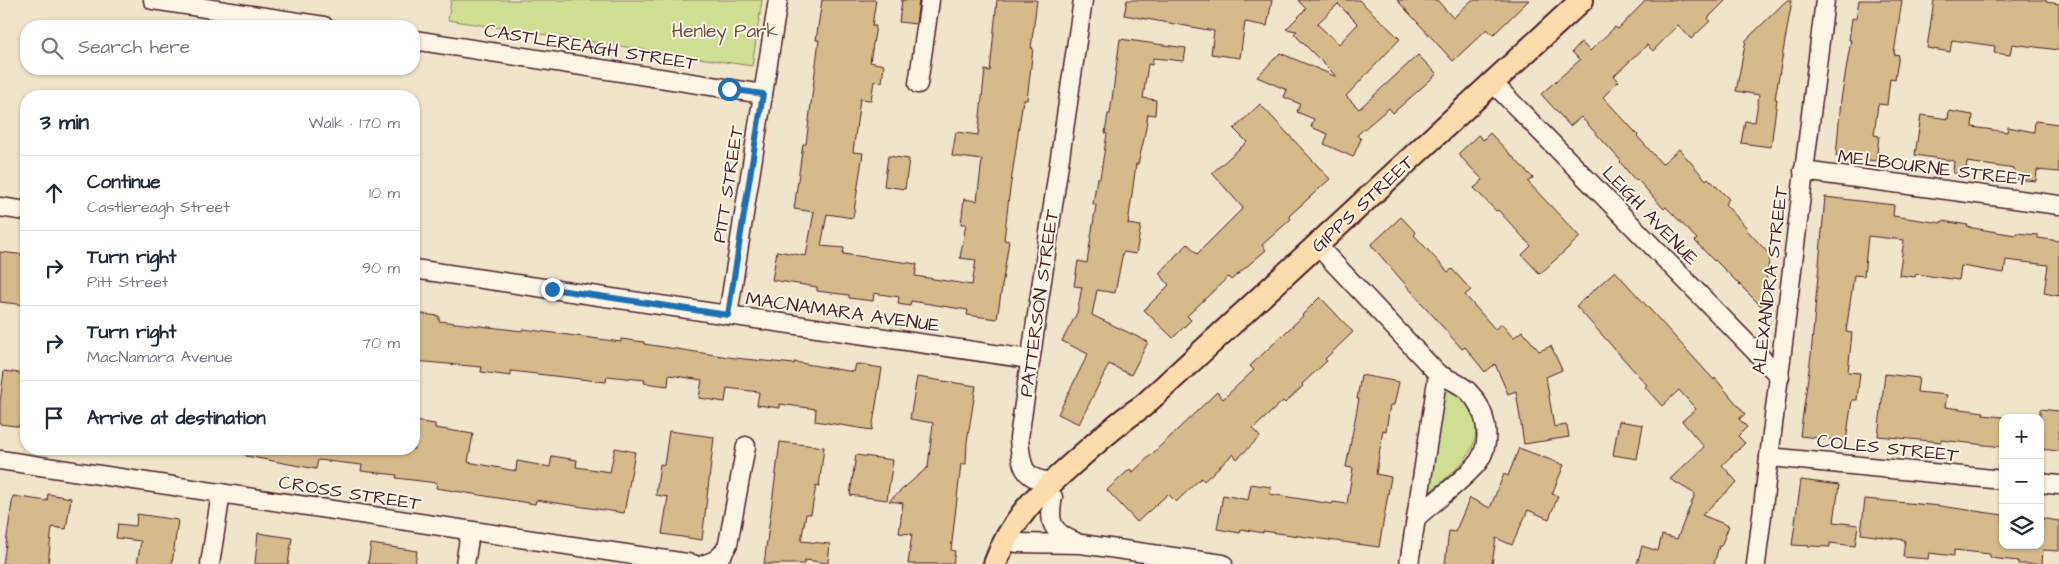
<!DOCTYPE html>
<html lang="en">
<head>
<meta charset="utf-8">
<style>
	body { margin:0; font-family:"Architects Daughter",sans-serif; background:#f6f6f7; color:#1f2937 }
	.controls { position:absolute; right:15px; bottom:15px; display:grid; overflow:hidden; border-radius:10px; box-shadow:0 1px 4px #0004 }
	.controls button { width:45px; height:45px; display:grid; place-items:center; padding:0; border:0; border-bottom:1px solid #e0e1e3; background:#fff; color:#1f2937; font:25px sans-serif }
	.stop { position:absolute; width:15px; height:15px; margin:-11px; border:4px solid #1f6fb2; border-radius:50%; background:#fff }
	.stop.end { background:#1f6fb2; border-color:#fff; box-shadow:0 1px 5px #0008 }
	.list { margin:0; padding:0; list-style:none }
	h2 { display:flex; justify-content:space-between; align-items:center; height:65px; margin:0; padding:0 20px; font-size:21px }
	h2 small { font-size:16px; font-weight:400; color:#747a83 }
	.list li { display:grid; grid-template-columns:32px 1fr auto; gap:15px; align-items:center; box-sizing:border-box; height:75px; padding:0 20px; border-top:1px solid #e0e1e3 }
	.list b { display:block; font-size:19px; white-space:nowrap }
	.list p { margin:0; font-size:16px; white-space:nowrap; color:#747a83 }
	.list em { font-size:16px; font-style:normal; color:#747a83 }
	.icon { flex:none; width:28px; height:28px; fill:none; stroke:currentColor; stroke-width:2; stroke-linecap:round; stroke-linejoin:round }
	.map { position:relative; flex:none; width:2059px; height:564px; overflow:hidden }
	.search { position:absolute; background:#fff; box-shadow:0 1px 4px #0004; left:20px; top:20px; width:400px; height:55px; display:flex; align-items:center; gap:12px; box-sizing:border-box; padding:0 18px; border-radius:20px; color:#747a83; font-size:19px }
	.panel { position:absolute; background:#fff; box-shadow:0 1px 4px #0004; left:20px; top:90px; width:400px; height:365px; border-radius:20px }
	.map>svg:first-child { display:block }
	.green { fill:#cedf93; stroke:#8c7f5f }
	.building { fill:#d5bb8b; stroke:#4a1f2b; fill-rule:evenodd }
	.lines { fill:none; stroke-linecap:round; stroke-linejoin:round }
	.minor-casing { stroke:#4a1f2b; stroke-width:21 }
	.major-casing { stroke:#4a1f2b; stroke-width:26 }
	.minor { stroke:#fcf5e5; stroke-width:18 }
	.major { stroke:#fcdcac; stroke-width:22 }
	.route { stroke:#1f6fb2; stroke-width:6 }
	.labels { text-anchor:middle; stroke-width:4; stroke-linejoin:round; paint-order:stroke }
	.park-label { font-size:19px; fill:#6b4f45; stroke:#fcf5e5 }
	.street-label { font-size:19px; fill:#4a1f2b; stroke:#fcf5e5 }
</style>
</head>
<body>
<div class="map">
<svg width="2059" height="564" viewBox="0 0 2059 564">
	<rect width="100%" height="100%" fill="#f0e4ca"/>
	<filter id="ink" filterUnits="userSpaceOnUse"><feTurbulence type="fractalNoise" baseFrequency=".02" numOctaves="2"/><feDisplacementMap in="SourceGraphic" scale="10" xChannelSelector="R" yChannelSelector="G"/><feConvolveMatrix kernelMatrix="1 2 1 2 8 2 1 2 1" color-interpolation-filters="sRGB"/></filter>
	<g filter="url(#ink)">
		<g class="green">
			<path d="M451,0H762L752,66L448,20Z"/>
			<path d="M1451,383C1457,391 1466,399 1471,407C1474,412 1474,418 1475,422C1481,454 1452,472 1431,491L1428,492L1441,386Z"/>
		</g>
		<g class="building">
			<path d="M822,0H876L872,26H876L870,62L884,65L882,82L874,81L871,100L860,99L853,152L863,153L853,218L827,214L821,246L844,248L843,254L917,264L915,276L972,285L976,260L960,258L966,224H961L964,199L977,201L982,160L952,156L956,132L978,135L985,70L990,71L997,0H1037L1031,48H1033L1027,100H1023L1009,196L1004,240L1009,241L997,319L967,315L968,310L911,301L910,306L898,304L899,297L874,293L873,301L849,298V295L817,291V287L772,280L777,251L806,256L814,212L794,209L803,144H806L819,40H816Z"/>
			<path d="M902,0H919L916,24L899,22Z"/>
			<path d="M1127,0H1272L1267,26L1245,22L1240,58L1211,54L1214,31L1124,15Z"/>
			<path d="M1298,0H1359L1400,39L1346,96L1359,109L1418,55L1437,74L1393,113L1389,108L1357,135L1361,139L1353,157L1324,144L1328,134L1311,127L1314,119L1297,112L1300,104L1284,97L1287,90L1257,77L1280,53L1337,77L1294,34L1297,31L1286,29L1306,9ZM1338,4L1358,24L1339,44L1317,24Z"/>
			<path d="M1397,0H1437L1453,18L1472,0H1529L1493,35L1487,29L1453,61Z"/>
			<path d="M1646,0H1726L1708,18L1710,21L1691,39L1678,25L1653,51L1647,45L1614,76L1619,81L1603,97L1638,135L1637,136L1662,164L1679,149L1706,180L1708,178L1729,199L1725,204L1748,229L1747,230L1770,255L1762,307L1715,260L1714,261L1695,241L1697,239L1666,207L1664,209L1637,179L1635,180L1620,162L1621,161L1581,117L1570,126L1541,94L1580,60L1572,52L1581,42L1590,51L1615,27L1618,29Z"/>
			<path d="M1787,0H1792L1775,99H1777L1771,147L1741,143L1745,121L1755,122L1759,95L1736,91L1746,40Z"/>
			<path d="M1859,0H1902L1894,54L1899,55L1895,79L1890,78L1887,105L1878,104L1874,135L1879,136L1876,161L1836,156L1841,100L1851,40H1849L1852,18L1856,19Z"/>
			<path d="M1934,0H2046V2L2059,4V50L2012,44L2010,55L1994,53L1995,46L1952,40L1950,52L1927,48Z"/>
			<path d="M1120,39L1186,48L1184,61L1153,58L1152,65L1148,64L1143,98L1156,100L1155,115L1148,114L1144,139L1138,164H1136L1128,224L1141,226L1136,254L1123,252L1115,293L1097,290L1092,315L1148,342L1131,375L1109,364L1079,424L1058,414L1088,354L1062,341L1077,313L1082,287L1074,286L1078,261L1087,263L1096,205L1093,204L1097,178H1100L1107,134L1105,133L1108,114H1110Z"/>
			<path d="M1260,104L1330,179L1289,216L1291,219L1262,245L1266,250L1231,280L1228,277L1187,316L1191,320L1173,338L1144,310L1169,285L1159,273L1175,258L1174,257L1188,244L1197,254L1243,208L1212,173L1247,142L1234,129Z"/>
			<path d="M1949,111L1973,115L1972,127L2007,132L2008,127L2034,132L2035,121L2059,124V172L2037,170L2036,181L2014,179L2015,169L1967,162L1965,175L1953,173L1954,161L1915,155L1921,115L1948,119Z"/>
			<path d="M1490,133L1533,178L1528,182L1580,237L1540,274L1522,255L1531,246L1498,210L1496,211L1474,188L1483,180L1458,154L1478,135L1483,140Z"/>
			<path d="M888,156L909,159L905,189L884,186Z"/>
			<path d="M1825,197L1894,205L1893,216L1941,223L1942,221L1968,225L1967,227L2015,235L2016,233L2038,235V238L2059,241V296L2044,293L2048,265L2006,260L2004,273L1961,266L1959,280L1916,274L1915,277L1899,275L1904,240L1868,236L1864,276L1854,275L1846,332L1852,333L1848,372L1860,373L1857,400H1852L1846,441L1800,436L1811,355Z"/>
			<path d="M1401,217L1416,233L1414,235L1448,272L1452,269L1471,290L1465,295L1495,329L1502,324L1513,338L1522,331L1539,351L1551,346L1562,370L1546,377L1554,427L1567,425L1569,437L1524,444L1516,391L1508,394L1495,364L1485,372L1465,347L1462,349L1371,245Z"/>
			<path d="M0,252L26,255V305L0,302Z"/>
			<path d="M1615,271L1714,380L1715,378L1745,414L1739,419L1747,427L1738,436L1745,443L1722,465L1737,482L1702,515L1729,526L1721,546H1719L1714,564H1637L1642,546L1658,551L1662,535L1677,539L1695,494L1670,479L1704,447L1682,421L1696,409L1679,390L1662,406L1645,387L1647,385L1576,306Z"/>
			<path d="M1320,297L1353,332L1325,359L1327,361L1302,384L1303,386L1285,403L1283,401L1253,429L1260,437L1237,459L1233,454L1204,481L1201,478L1176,502L1168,494L1137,522L1107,490L1130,469L1133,472L1217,392L1223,399L1254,370L1250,366L1303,316L1302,315Z"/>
			<path d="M414,313L439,316V321L522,331L523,329L621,342V339L644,342V344L735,358L794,364V362L854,372L856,364L882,368L872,430L815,421L816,409L780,404V408L757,405L759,392L727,388L725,402L699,398L702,380L669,375L668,386L644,383L645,380L607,376L606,382L511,371V376L481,372L482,367L414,361Z"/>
			<path d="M4,371L26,374L24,427L0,424V402Z"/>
			<path d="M1885,374L1919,378L1917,392L1947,395L1945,407L1984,412L1983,415L2003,417V447L1941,440V442L1878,436Z"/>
			<path d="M1361,375L1399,382L1394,405H1390L1386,431L1383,430L1376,474L1391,477L1379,547L1263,531V533L1241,529L1240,533L1217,529L1223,495L1248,500L1251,484L1271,487L1270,494L1332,504L1333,502L1347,504L1353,468L1346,467L1359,399H1357Z"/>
			<path d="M917,377L976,386L967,442L966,464H961L951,550L955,551L953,564H908L912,534L899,533L903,503L889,501L928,467L933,423L910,419Z"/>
			<path d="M2040,409L2059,411V451L2040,449Z"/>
			<path d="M414,421L435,424V428L473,434L468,462L516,471L517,461L550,467L552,456L577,460L576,467L610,472L615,448L635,452L624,513L536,500L535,504L436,488L437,483L396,478L397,475L361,471L362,465L318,460L316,469L246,456V449H414Z"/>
			<path d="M1619,421L1643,425L1637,459L1613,455Z"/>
			<path d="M669,431L714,437L702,540L662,534L668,497L656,495L660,464L664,465Z"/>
			<path d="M780,442L824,447L819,487L816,486L811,514H806L801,541L830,544L828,563L805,560L804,564H764Z"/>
			<path d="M1519,448L1564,465L1552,494L1558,496L1549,519L1528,510L1512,545L1496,538L1492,564H1445L1449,531L1455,532L1470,498L1490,508L1504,474L1508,476Z"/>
			<path d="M856,455L893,460L887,500L850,495Z"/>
			<path d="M1801,480L1839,485L1834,522L1858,525L1855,546L1830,543V547L1792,545Z"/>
			<path d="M48,494L71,498L66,529L52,527L48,564H3L13,496L47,501Z"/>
			<path d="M1865,499L1940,506L2003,515V545H2040V518L2059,521V551L2043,550L2042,564H2018V561L1990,558V554L1954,550V556L1929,553L1928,559L1903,557L1905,540L1861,534Z"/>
			<path d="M137,514L178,520L172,564H137L141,541L116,538L118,524L136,526Z"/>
			<path d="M258,533L292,538L288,564H255Z"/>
			<path d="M371,544L417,551L415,564H368Z"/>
		</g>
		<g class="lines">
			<defs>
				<g id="minor">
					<path d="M153,0L324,26"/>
					<path d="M414,40L763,94"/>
					<path d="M1493,83L1780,377"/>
					<path d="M918,84L930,0"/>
					<path d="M1803,171L2059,205"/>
					<path d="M0,207L26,211"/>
					<path d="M1317,245L1438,374L1409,564"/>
					<path d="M414,269L1029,359"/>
					<path d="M728,315L778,0"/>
					<path d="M1769,457L2003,480"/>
					<path d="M0,460C231,494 461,531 693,564"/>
					<path d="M1054,481C1022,482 1021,464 1019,438L1083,0"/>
					<path d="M2040,483L2059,485"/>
					<path d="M1053,497C1048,522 1051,532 1076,542"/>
					<path d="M1416,518C1432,503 1468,477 1479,461C1493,439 1486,409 1468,391C1459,383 1449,379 1438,374"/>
					<path d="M1016,543L1081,544L1223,564"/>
					<path d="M210,564L221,493"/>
					<path d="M465,564L470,533"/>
					<path d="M705,564C717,561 723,555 728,544L746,446"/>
					<path d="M1756,564L1825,0"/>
				</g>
				<path id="major" d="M995,564C1013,514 1042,491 1080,457C1100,439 1120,421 1143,406L1582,0"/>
			</defs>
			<use href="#minor" class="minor-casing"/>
			<use href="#major" class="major-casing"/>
			<use href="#minor" class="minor"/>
			<use href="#major" class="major"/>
		</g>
	</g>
	<g class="lines" filter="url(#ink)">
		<path class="route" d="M552,289L728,315L763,94L729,89"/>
	</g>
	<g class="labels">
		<g class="park-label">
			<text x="725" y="37">Henley Park</text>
		</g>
		<g class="street-label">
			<text transform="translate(591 46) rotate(9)" y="7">CASTLEREAGH STREET</text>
			<text transform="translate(1934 167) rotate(7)" y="7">MELBOURNE STREET</text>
			<text transform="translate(727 184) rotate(-81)" y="7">PITT STREET</text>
			<text transform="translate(1362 203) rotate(-43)" y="7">GIPPS STREET</text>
			<text transform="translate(1651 215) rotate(46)" y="7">LEIGH AVENUE</text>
			<text transform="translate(1769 280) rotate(-83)" y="7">ALEXANDRA STREET</text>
			<text transform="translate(1038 303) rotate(-82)" y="7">PATTERSON STREET</text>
			<text transform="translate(843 311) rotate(8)" y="7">MACNAMARA AVENUE</text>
			<text transform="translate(1888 447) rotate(6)" y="7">COLES STREET</text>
			<text transform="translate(350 492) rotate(9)" y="7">CROSS STREET</text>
		</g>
	</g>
</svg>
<div class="controls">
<button>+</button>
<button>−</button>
<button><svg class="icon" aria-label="layers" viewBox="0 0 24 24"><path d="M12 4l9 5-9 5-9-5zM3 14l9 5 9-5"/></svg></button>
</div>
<div class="stop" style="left:729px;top:89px"></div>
<div class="stop end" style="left:552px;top:289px"></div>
<div class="search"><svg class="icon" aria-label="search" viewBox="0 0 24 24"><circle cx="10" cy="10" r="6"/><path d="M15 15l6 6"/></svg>Search here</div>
<section class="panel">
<h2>3 min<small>Walk · 170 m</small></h2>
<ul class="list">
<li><svg class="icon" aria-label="ahead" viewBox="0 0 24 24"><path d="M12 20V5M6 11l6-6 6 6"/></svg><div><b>Continue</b><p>Castlereagh Street</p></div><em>10 m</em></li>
<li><svg class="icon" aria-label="right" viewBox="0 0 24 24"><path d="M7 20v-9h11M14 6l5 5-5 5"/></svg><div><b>Turn right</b><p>Pitt Street</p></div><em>90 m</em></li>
<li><svg class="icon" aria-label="right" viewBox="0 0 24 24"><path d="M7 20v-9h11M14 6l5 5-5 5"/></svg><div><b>Turn right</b><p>MacNamara Avenue</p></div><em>70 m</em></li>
<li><svg class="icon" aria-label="arrive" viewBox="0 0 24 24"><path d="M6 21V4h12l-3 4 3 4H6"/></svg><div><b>Arrive at destination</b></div></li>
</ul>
</section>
</div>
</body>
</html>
